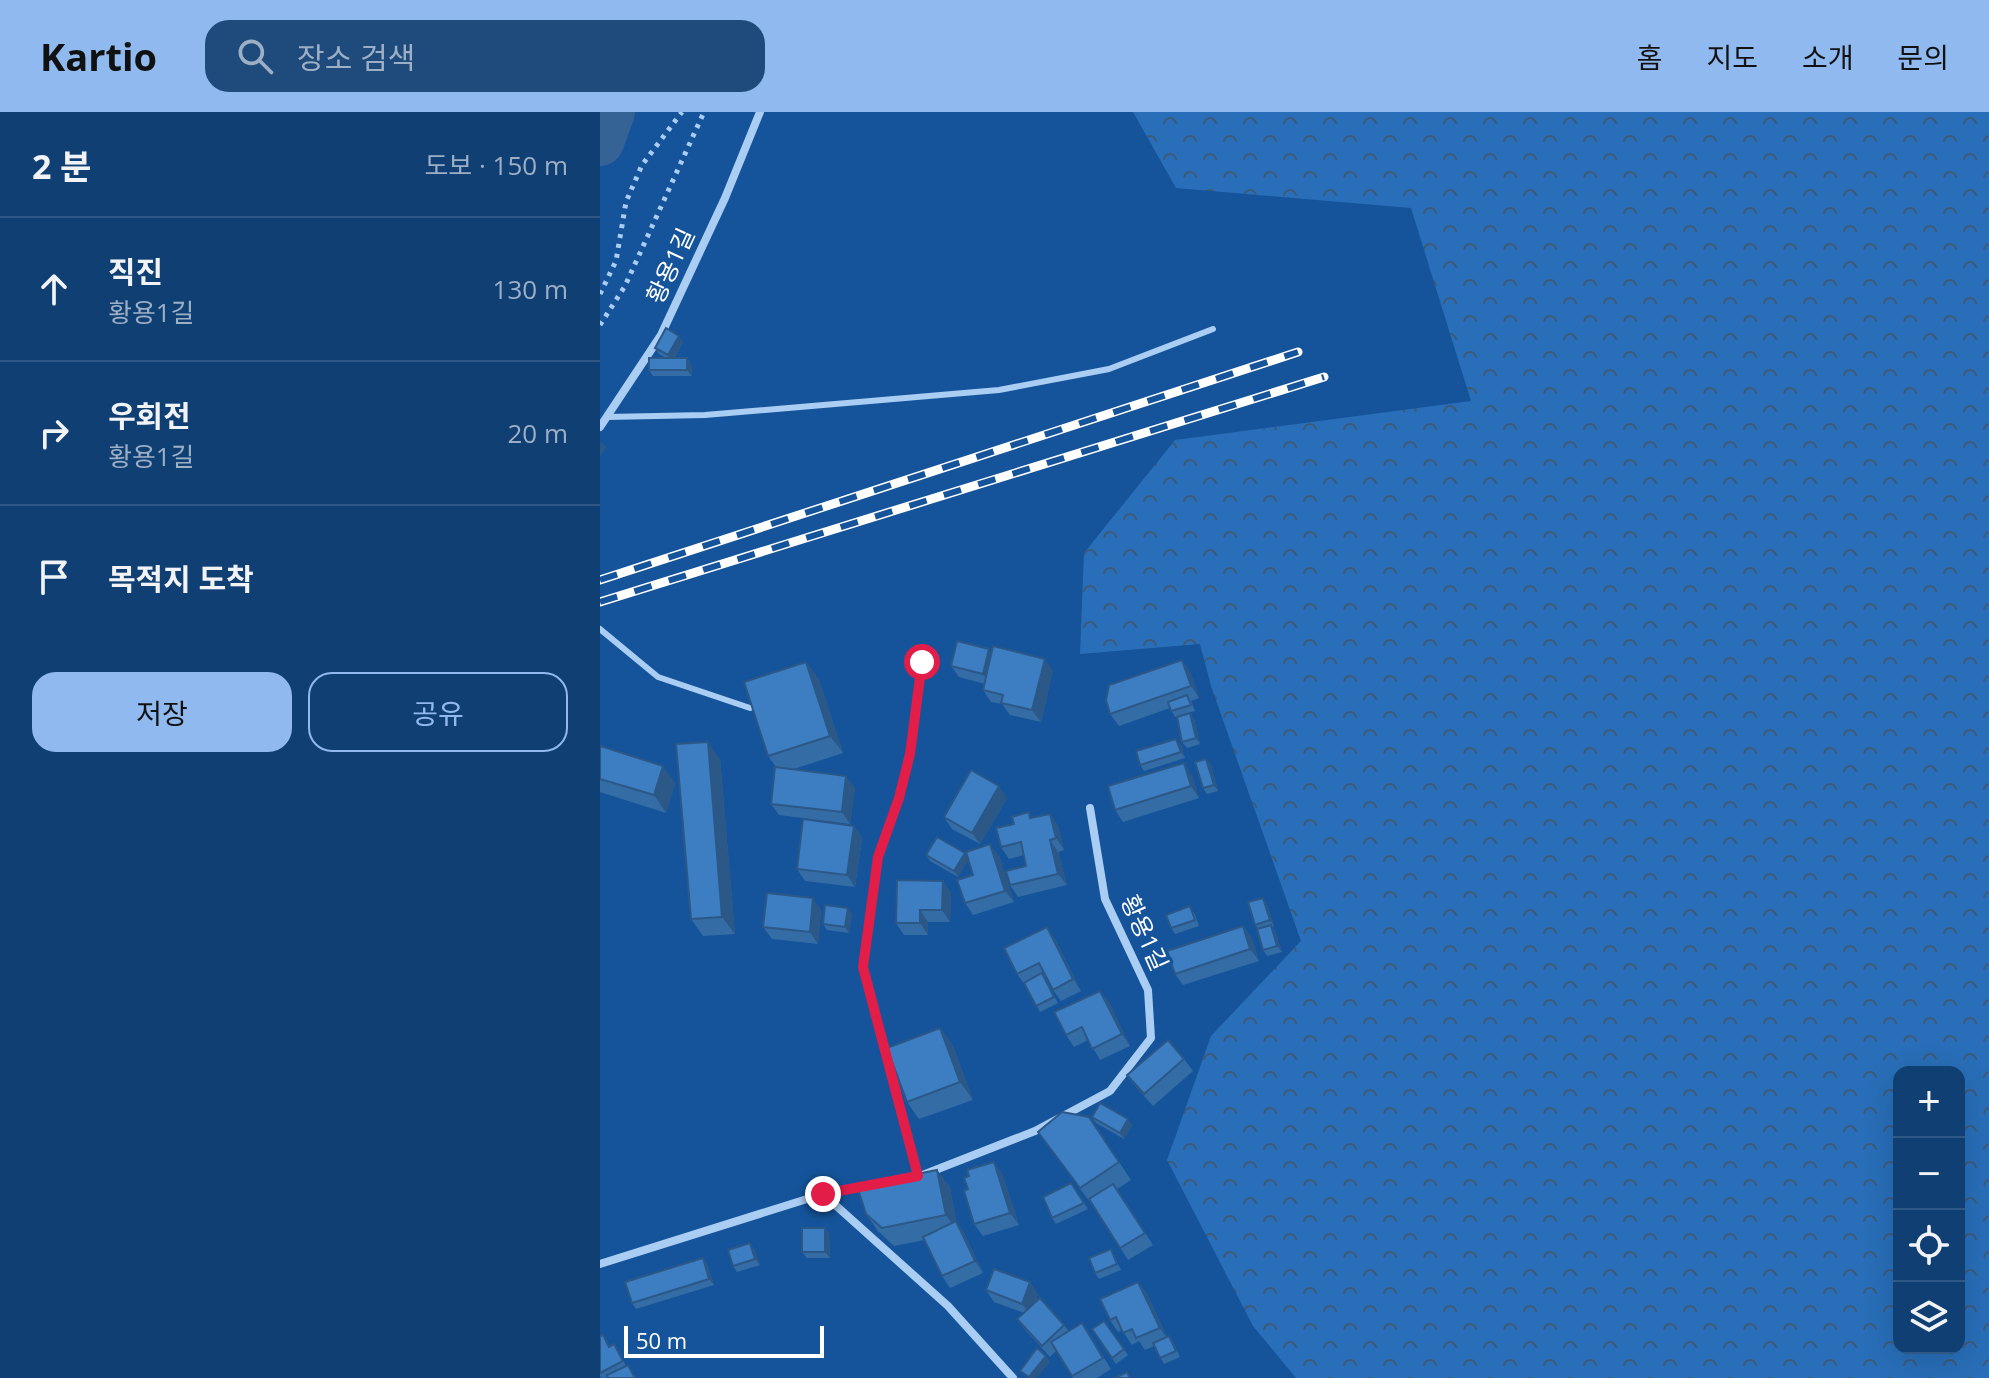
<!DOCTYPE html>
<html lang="ko">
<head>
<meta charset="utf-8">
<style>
	body { margin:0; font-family:"Open Sans","Noto Sans KR",sans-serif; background:#1e4a7c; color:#f1f3f6 }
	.controls { position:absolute; right:24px; bottom:24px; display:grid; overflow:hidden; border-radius:16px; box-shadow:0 8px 32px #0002 }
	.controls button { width:72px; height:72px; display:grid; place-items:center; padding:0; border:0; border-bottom:2px solid #305886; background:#103f74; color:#f1f3f6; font:40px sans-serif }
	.scale { position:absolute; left:24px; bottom:20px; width:200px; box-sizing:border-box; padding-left:8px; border:4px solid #fff; border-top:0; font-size:22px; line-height:28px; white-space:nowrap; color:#fff; -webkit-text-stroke:6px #15549a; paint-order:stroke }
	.stop { position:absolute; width:24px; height:24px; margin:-18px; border:6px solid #e11d48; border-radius:50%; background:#fff }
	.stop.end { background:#e11d48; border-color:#fff; box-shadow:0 2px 8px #0008 }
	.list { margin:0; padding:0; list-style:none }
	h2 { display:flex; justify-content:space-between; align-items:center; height:104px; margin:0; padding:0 32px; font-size:34px }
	h2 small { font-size:26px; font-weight:400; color:#9cafc5 }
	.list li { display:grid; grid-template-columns:52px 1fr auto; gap:24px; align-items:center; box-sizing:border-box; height:144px; padding:0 32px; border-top:2px solid #305886 }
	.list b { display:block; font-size:30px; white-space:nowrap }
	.list p { margin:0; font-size:26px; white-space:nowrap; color:#9cafc5 }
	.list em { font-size:26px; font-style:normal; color:#9cafc5 }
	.actions { display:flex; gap:16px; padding:24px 32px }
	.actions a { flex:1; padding:18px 0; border:2px solid #90b9f0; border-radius:24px; text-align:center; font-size:28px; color:#90b9f0 }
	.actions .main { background:#90b9f0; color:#111 }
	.icon { flex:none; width:44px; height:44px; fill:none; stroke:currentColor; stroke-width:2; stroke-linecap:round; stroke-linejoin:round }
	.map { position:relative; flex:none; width:1389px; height:1266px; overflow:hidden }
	header { display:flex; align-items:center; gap:48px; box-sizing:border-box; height:112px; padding:0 40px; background:#90b9f0; color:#111 }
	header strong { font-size:38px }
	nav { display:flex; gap:44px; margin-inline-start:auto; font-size:28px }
	.search { width:560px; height:72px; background:#1e4a7c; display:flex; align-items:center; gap:20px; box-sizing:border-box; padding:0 28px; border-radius:24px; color:#9cafc5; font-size:30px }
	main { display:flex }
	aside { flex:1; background:#103f74 }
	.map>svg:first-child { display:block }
	.forest { fill:url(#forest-crowns); fill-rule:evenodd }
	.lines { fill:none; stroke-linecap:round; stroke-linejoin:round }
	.river { stroke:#356395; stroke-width:48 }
	.path { stroke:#a9cdf3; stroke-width:5; stroke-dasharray:4 6; stroke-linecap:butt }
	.lane { stroke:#a9cdf3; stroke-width:6 }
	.street { stroke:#a9cdf3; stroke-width:8 }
	.rail-casing { stroke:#fff; stroke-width:9 }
	.rail { stroke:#15549a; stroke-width:6; stroke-dasharray:18; stroke-linecap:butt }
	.wall { fill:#346ca6 }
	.shaded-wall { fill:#2b5887 }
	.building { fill:#3d7dc1; stroke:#2b5887; stroke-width:2 }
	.route { stroke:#e11d48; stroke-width:10 }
	.labels { text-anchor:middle; stroke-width:7; stroke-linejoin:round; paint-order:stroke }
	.street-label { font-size:24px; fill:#fff; stroke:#15549a }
</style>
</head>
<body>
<header>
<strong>Kartio</strong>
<div class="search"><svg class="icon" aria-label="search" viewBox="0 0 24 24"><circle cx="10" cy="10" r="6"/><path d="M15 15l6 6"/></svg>장소 검색</div>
<nav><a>홈</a><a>지도</a><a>소개</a><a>문의</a></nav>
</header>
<main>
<aside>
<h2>2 분<small>도보 · 150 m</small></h2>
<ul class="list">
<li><svg class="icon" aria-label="ahead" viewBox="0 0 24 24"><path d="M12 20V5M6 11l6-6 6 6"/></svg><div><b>직진</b><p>황용1길</p></div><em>130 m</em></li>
<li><svg class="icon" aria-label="right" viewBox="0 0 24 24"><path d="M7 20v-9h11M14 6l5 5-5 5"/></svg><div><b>우회전</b><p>황용1길</p></div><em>20 m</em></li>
<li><svg class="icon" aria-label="arrive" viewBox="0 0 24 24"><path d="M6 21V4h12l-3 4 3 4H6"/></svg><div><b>목적지 도착</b></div></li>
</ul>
<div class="actions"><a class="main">저장</a><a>공유</a></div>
</aside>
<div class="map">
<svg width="1389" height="1266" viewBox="0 0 1389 1266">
	<defs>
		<pattern id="forest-crowns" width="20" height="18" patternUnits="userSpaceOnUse" patternTransform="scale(2)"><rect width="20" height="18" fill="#286eb8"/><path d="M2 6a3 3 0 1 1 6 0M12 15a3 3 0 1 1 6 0" fill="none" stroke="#3e5a77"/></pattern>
	</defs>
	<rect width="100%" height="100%" fill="#15549a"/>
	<path class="forest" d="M533,0H1389V1266H696L653,1214L567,1048L611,924L701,829L611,574L600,532L480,542L484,441L575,328L871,289L811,96L576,76ZM1299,960H1359V1236H1299Z"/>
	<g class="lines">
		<path class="river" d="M0,30L11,0"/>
		<g class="path">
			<path d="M0,182L16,149L26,90L42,53L82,0"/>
			<path d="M0,213L25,174L104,0"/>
		</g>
		<g class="lane">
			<path d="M7,305L105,303L399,278L509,257L613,217"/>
			<path d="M0,517L58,565L150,596"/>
		</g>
		<g class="street">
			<path d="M0,315L61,223L125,86L160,0"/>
			<path d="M318,1064L263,855L278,745L299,686L310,642L322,550"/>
			<path d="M320,1064L435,1019L510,979L551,926L548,878L505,787L490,696"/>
			<path d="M223,1082L348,1194L413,1266"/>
			<path d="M0,1152L223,1082L268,1074"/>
		</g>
		<defs>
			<g id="rail">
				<path d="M0,468L698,240"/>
				<path d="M0,490L724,265"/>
			</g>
		</defs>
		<use href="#rail" class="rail-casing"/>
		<use href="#rail" class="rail"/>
	</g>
	<g class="wall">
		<path d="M83,230L74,246H87L91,252L92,264H53L49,258L66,246L59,242L55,236Z"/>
		<path d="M392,541L453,558L441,610L410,603L402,592L391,590L383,578L385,572L359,565L351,554Z"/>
		<path d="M582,548L590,560L599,586L591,589L595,599L577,604L590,601L594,607L600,632L587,636L582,630L577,605H575L570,596L519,614L510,602Z"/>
		<path d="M206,550L219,568L243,641L194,657L255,676L250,712L179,703L171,692L176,655L168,644Z"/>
		<path d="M581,633L585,646L544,659L540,653Z"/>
		<path d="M0,634L75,671L66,701L0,680Z"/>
		<path d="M120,647L135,822L103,824L91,807Z"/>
		<path d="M606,647L611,653L618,679L607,682L603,676Z"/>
		<path d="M592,663L599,686L523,710L515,698Z"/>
		<path d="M407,686L380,732L352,717L344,705Z"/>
		<path d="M450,702L458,714L464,738L458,740L467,773L418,785L410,773L426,754L424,743L409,747L401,735L432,706Z"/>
		<path d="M254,714L262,726L255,775L205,769L197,757Z"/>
		<path d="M326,743L399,744L414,790L373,803L365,791L373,763L368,748L358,765L330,749Z"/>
		<path d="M343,769L351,781L350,810H328V823H304L296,811Z"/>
		<path d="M663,786L667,792L674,814L672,815L675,819L682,840L667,844L663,838L658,817L655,813Z"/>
		<path d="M221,798L218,832L172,827L163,815Z"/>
		<path d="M594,800L599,814L575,822L571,816Z"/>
		<path d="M252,802L249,821L227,818L223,812Z"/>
		<path d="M643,814L651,825L659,849L583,873L575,862Z"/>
		<path d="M455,827L481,879L461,889L453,878L446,864L444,865L458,891L440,900L426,874L417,862Z"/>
		<path d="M500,879L509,890L530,934L500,948L488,928L474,935L466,923Z"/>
		<path d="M340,916L353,934L373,988L319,1007L307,990Z"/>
		<path d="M584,947L593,959L553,994L536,975L527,963Z"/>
		<path d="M489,1005L531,1068L517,1077L553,1133L528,1148L492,1093L438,1020Z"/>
		<path d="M492,1005L532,1013L524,1027L496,1011Z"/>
		<path d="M394,1050L402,1062L419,1113L383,1124L374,1112L368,1077L369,1064Z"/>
		<path d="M337,1058L350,1076L356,1109L364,1121L383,1161L350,1176L342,1164L325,1128L294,1134L278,1119L266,1102Z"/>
		<path d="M471,1071L488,1097L456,1112L452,1106Z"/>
		<path d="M225,1116L229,1122L230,1146H207L202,1140Z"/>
		<path d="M150,1131L154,1137L160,1153L137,1160L133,1154Z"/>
		<path d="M511,1137L521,1158L499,1167L495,1161Z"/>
		<path d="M103,1146L107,1152L114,1173L36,1197L32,1191Z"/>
		<path d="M538,1170L547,1182L567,1225L569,1224L573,1230L580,1245L564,1252L554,1234L545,1238L539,1229L532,1233L522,1218L518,1220L510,1208Z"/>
		<path d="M386,1178L438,1182L435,1191L464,1213L469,1219L490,1223L511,1257L497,1266H473L456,1239L450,1245L426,1219L417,1207L424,1201L394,1190Z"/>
		<path d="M504,1209L528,1243L516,1252L492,1217Z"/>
		<path d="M0,1224L10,1234L14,1232L26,1254L28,1253L36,1266H8V1265L2,1266L0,1264Z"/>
	</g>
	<g class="shaded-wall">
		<path d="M79,224L83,230L72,249L68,243Z"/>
		<path d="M87,246L91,252L92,264L87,258Z"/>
		<path d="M2,330L6,336L0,344V333Z"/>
		<path d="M389,537L397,549L391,574L383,562Z"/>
		<path d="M445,547L453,558L441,610L432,598Z"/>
		<path d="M582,548L590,560L599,586L591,574Z"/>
		<path d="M206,550L219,568L243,641L230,624Z"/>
		<path d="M590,601L594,607L600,632L596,626Z"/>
		<path d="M576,627L581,633L585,646L581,640Z"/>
		<path d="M108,630L120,647L135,822L122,805Z"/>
		<path d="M606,647L611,653L618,679L614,673Z"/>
		<path d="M584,651L592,663L599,686L591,674Z"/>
		<path d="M63,654L75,671L66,701L54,683Z"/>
		<path d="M246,664L255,676L250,712L242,700Z"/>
		<path d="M399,674L407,686L380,732L372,721Z"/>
		<path d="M450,702L458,714L464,738L456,726Z"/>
		<path d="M254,714L262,726L255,775L247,763Z"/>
		<path d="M450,728L458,740L467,773L458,762Z"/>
		<path d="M390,732L399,744L414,790L405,779Z"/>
		<path d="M365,741L369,747L358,765L354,759Z"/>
		<path d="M343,769L351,781L350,810L342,798Z"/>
		<path d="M213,786L221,798L218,832L210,820Z"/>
		<path d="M663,786L667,792L674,814L670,808Z"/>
		<path d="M248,796L252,802L249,821L245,815Z"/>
		<path d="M320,798L328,810V823L320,811Z"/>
		<path d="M671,813L675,819L682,840L677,834Z"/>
		<path d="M643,814L651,825L659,849L650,837Z"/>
		<path d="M447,815L455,827L481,879L473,867Z"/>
		<path d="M500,879L509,890L530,934L522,922Z"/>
		<path d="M340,916L353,934L373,988L360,970Z"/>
		<path d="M528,1007L532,1013L524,1027L520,1021Z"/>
		<path d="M394,1050L402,1062L419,1113L410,1101Z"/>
		<path d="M337,1058L350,1076L358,1121L346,1103Z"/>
		<path d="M356,1109L364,1121L383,1161L375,1149Z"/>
		<path d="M225,1116L229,1122L230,1146L225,1140Z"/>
		<path d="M150,1131L154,1137L160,1153L155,1147Z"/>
		<path d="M103,1146L107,1152L114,1173L109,1167Z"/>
		<path d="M430,1170L438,1182L431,1203L422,1192Z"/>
		<path d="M538,1170L547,1182L568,1228L560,1216Z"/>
		<path d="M446,1244L450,1250L437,1266H429Z"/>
	</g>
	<g class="building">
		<path d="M66,216L79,224L68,243L55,236Z"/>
		<rect x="49" y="246" width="38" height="12"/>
		<path d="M357,529L389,537L383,562L351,554Z"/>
		<path d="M393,534L445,547L432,598L401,591L403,583L383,578Z"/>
		<path d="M582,548L591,574L510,602L506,588L509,573Z"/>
		<path d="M206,550L230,624L168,644L144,570Z"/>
		<path d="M587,583L591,593L571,599L568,590Z"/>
		<path d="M590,601L596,626L582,630L577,605Z"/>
		<path d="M576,627L581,640L540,653L536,639Z"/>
		<path d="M108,630L122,805L91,807L76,632Z"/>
		<path d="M0,634L63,654L54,683L0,667Z"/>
		<path d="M606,647L614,673L603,676L595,650Z"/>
		<path d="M584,651L591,674L515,698L508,674Z"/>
		<path d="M175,655L246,664L242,700L171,692Z"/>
		<path d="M371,658L399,674L372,721L344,705Z"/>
		<path d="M429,700L430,706L450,702L456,726L450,728L458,762L410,773L406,759L426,754L421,730L401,735L396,716L414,712L412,705Z"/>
		<path d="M203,707L254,714L247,763L197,757Z"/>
		<path d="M337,725L365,741L354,759L326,743Z"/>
		<path d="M390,732L405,779L365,791L357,768L373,763L366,740Z"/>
		<path d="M297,768L343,769L342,798H320V811H296Z"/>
		<path d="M167,781L213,786L210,820L163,815Z"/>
		<path d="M663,786L670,808L655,813L648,790Z"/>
		<path d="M225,793L248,796L245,815L223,812Z"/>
		<path d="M590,794L595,808L571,816L566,803Z"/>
		<path d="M671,813L677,834L663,838L657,817Z"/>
		<path d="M643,814L650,837L575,862L567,839Z"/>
		<path d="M447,815L473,867L453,878L439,851L417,862L404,836Z"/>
		<path d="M442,861L454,885L436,894L424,871Z"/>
		<path d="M500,879L522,922L492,937L482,915L466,923L454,900Z"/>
		<path d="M340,916L360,970L307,990L287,936Z"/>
		<path d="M568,928L584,947L544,982L527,963Z"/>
		<path d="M500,991L528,1007L520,1021L492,1005Z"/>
		<path d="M462,1000L489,1005L519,1050L480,1076L438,1020Z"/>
		<path d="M394,1050L410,1101L374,1112L364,1079L368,1077L364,1066L369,1064L367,1058Z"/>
		<path d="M337,1058L346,1103L282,1116L266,1102L257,1074Z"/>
		<path d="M471,1071L484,1091L452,1106L443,1085Z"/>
		<path d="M513,1072L545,1121L520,1136L489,1087Z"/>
		<path d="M356,1109L375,1149L342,1164L323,1125Z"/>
		<rect x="202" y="1116" width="23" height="24"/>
		<path d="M150,1131L155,1147L133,1154L128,1138Z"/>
		<path d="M511,1137L517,1152L495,1161L489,1146Z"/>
		<path d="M103,1146L109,1167L32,1191L25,1170Z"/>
		<path d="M394,1157L430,1170L422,1192L386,1178Z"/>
		<path d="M538,1170L560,1216L536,1226L532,1217L523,1221L516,1205L510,1208L500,1187Z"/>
		<path d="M440,1186L464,1213L442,1234L417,1207Z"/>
		<path d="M504,1209L524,1237L512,1246L492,1217Z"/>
		<path d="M482,1211L503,1246L472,1264L451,1230Z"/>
		<path d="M3,1223L9,1235L14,1232L23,1249L0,1261V1224Z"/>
		<path d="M569,1224L576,1239L560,1246L553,1231Z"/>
		<path d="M437,1236L446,1244L429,1265L420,1259Z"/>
		<path d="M28,1253L35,1266H8L7,1263Z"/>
		<path d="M527,1260L530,1266H515Z"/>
	</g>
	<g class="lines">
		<path class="route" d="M223,1082L318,1064L263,855L278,745L299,686L310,642L322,550"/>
	</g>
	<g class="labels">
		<g class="street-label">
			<text transform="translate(71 154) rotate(-65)" y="8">황용1길</text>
			<text transform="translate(544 821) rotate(66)" y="8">황용1길</text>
		</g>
	</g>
</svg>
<div class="controls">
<button>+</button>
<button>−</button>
<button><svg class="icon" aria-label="locate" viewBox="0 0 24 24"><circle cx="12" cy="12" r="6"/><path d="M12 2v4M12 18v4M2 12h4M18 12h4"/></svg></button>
<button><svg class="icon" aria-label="layers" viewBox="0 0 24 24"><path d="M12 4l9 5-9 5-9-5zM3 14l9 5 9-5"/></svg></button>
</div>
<div class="scale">50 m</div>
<div class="stop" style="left:322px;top:550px"></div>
<div class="stop end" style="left:223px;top:1082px"></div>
</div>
</main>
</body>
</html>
